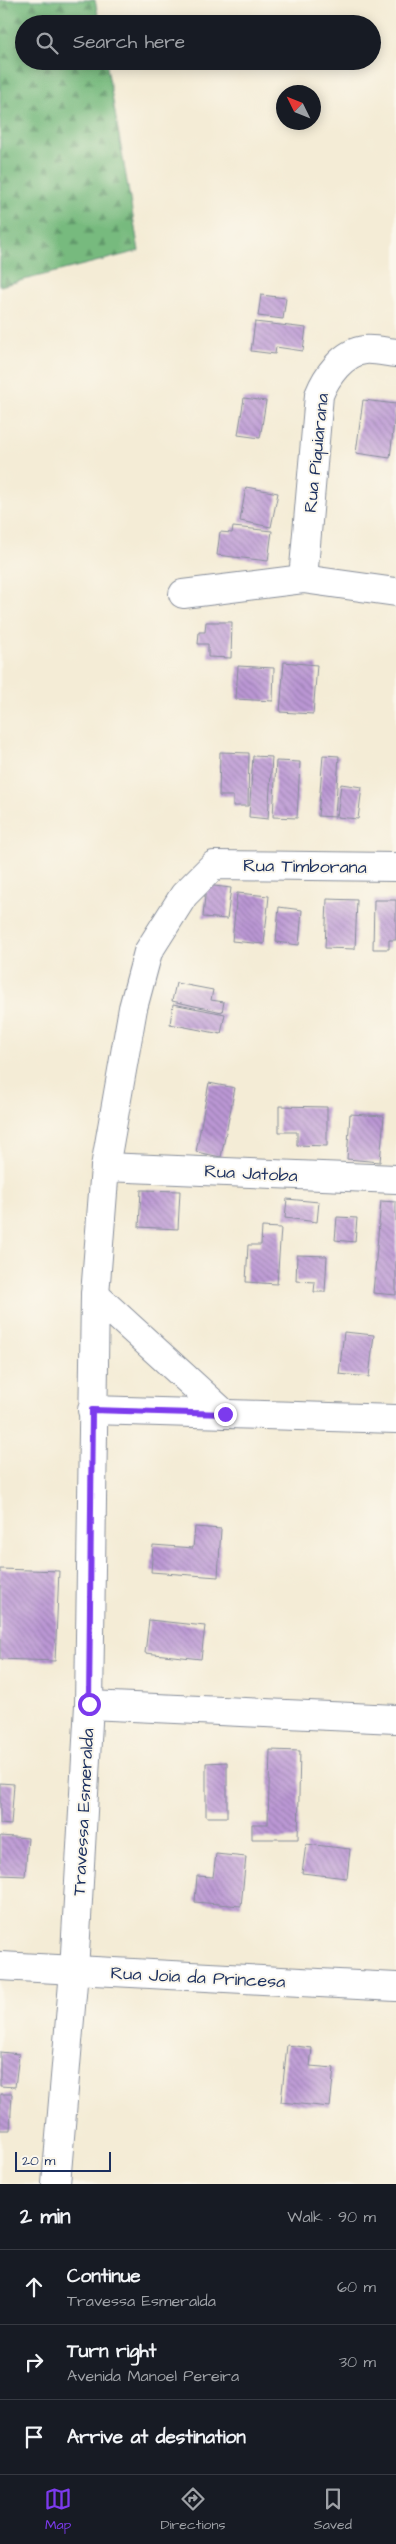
<!DOCTYPE html>
<html lang="en">
<head>
<meta charset="utf-8">
<style>
	body { margin:0; font-family:"Architects Daughter",sans-serif; background:#242831; color:#f1f3f6 }
	.compass { position:absolute; left:276px; top:85px; width:45px; height:45px; border-radius:50%; background:#171b24; box-shadow:0 2px 12px #0003; rotate:313deg }
	.scale { position:absolute; left:15px; bottom:12px; width:96px; box-sizing:border-box; padding-left:5px; border:2px solid #1b2f5e; border-top:0; font-size:14px; line-height:18px; white-space:nowrap; color:#1b2f5e; -webkit-text-stroke:4px #fbf7ec; paint-order:stroke }
	.stop { position:absolute; width:15px; height:15px; margin:-11px; border:4px solid #7c3aed; border-radius:50%; background:#fff }
	.stop.end { background:#7c3aed; border-color:#fff; box-shadow:0 1px 5px #0008 }
	.list { margin:0; padding:0; list-style:none }
	h2 { display:flex; justify-content:space-between; align-items:center; height:65px; margin:0; padding:0 20px; font-size:21px }
	h2 small { font-size:16px; font-weight:400; color:#9ea1a6 }
	.list li { display:grid; grid-template-columns:32px 1fr auto; gap:15px; align-items:center; box-sizing:border-box; height:75px; padding:0 20px; border-top:1px solid #363941 }
	.list b { display:block; font-size:19px; white-space:nowrap }
	.list p { margin:0; font-size:16px; white-space:nowrap; color:#9ea1a6 }
	.list em { font-size:16px; font-style:normal; color:#9ea1a6 }
	.icon { flex:none; width:28px; height:28px; fill:none; stroke:currentColor; stroke-width:2; stroke-linecap:round; stroke-linejoin:round }
	.map { position:relative; flex:none; width:396px; height:2184px; overflow:hidden }
	.search { position:absolute; background:#171b24; box-shadow:0 2px 12px #0003; left:15px; right:15px; top:15px; height:55px; display:flex; align-items:center; gap:12px; box-sizing:border-box; padding:0 18px; border-radius:28px; color:#9ea1a6; font-size:19px }
	.sheet { height:290px; background:#171b24 }
	nav { display:flex; justify-content:space-around; align-items:center; box-sizing:border-box; height:70px; border-top:1px solid #363941; background:#171b24; font-size:14px; color:#9ea1a6 }
	nav a { display:grid; justify-items:center; gap:2px }
	nav .on { color:#7c3aed }
	.map>svg:first-child { display:block }
	.forest { fill:url(#forest-firs); stroke:#49746e }
	.building { fill:url(#building-back-hatch) }
	.lines { fill:none; stroke-linecap:round; stroke-linejoin:round }
	.street-casing { stroke:#888e9a; stroke-width:30 }
	.street { stroke:#fff; stroke-width:28 }
	.route { stroke:#7c3aed; stroke-width:6 }
	.labels { text-anchor:middle; stroke-width:4; stroke-linejoin:round; paint-order:stroke }
	.street-label { font-size:18px; fill:#1b2f5e; stroke:#fbf7ec }
</style>
</head>
<body>
<div class="map">
<svg width="396" height="2184" viewBox="0 0 396 2184">
	<defs>
		<pattern id="forest-firs" width="22" height="20" patternUnits="userSpaceOnUse" patternTransform="scale(1.25)"><rect width="22" height="20" fill="#77ba7e"/><path d="M5 1l3.5 6h-7zM16 11l3.5 6h-7z" fill="#61986a"/></pattern>
		<pattern id="building-back-hatch" width="6" height="6" patternUnits="userSpaceOnUse" patternTransform="scale(1.25)"><rect width="6" height="6" fill="#bb97d4"/><path d="M-1 5l2 2M0 0l6 6M5-1l2 2" fill="none" stroke="#977caf"/></pattern>
	</defs>
	<rect width="100%" height="100%" fill="#fbf7ec"/>
	<filter id="ink" filterUnits="userSpaceOnUse"><feTurbulence type="fractalNoise" baseFrequency=".02" numOctaves="2"/><feDisplacementMap in="SourceGraphic" scale="10" xChannelSelector="R" yChannelSelector="G"/><feConvolveMatrix kernelMatrix="1 2 1 2 8 2 1 2 1" color-interpolation-filters="sRGB"/></filter>
	<filter id="wash" filterUnits="userSpaceOnUse"><feTurbulence type="fractalNoise" baseFrequency=".0096" numOctaves="4" result="noise"/><feDisplacementMap in="SourceGraphic" scale="20" xChannelSelector="R" yChannelSelector="G"/><feGaussianBlur stdDeviation="1.12" result="paint"/><feColorMatrix in="noise" values="0 0 0 0 0 0 0 0 0 0 0 0 0 0 0 0 0 1.4 0 .05"/><feComposite in="paint" operator="in"/></filter>
	<g filter="url(#wash)">
		<rect width="100%" height="100%" fill="#f4ecd6"/>
		<path class="forest" d="M0,0H95L100,24H24V61H106L139,251L0,286Z"/>
		<g id="blocks">
			<g class="building">
				<path d="M261,295L286,298L283,319L258,316Z"/>
				<path d="M255,322L306,328L303,351L276,347L275,354L251,351Z"/>
				<path d="M244,398L266,401L260,438L238,435Z"/>
				<path d="M363,400L396,404L390,458L356,453Z"/>
				<path d="M246,487L278,493L271,527L240,521Z"/>
				<path d="M233,527L272,531L268,561L217,555L220,532L232,533Z"/>
				<path d="M206,622H232L231,658L208,657V644H198L199,632H205Z"/>
				<path d="M284,662L317,665L313,714L280,712Z"/>
				<path d="M238,666L274,668L273,701L236,699Z"/>
				<path d="M220,752L249,753L248,806H233V796H219Z"/>
				<path d="M323,755L339,756L335,817L318,816Z"/>
				<path d="M253,756L272,757L268,819L249,817Z"/>
				<path d="M276,761L300,762L297,818L273,817Z"/>
				<path d="M341,784L362,787L358,819L337,817Z"/>
				<path d="M206,885L231,888L227,919L203,917Z"/>
				<path d="M237,893L269,896L264,944L232,941Z"/>
				<path d="M327,899L357,900L355,949L325,948Z"/>
				<path d="M374,900H396V940H389V949H373Z"/>
				<path d="M279,907L302,910L299,945L276,942Z"/>
				<path d="M176,983L213,990L211,1000L224,1002L222,1012L172,1001Z"/>
				<path d="M173,1004L225,1014L221,1034L170,1024Z"/>
				<path d="M209,1083L235,1088L221,1157L196,1152Z"/>
				<path d="M279,1106L327,1107V1146L297,1145V1132H279Z"/>
				<path d="M350,1114L384,1116L380,1162L347,1159Z"/>
				<path d="M141,1190L180,1191L178,1229L139,1227Z"/>
				<path d="M287,1199L319,1202L317,1222L285,1218Z"/>
				<path d="M381,1201L396,1202V1295L373,1293Z"/>
				<path d="M337,1217L357,1218L355,1242L335,1240Z"/>
				<path d="M262,1227L281,1228L277,1284L246,1282L248,1245H261Z"/>
				<path d="M297,1255L327,1256L325,1292H314L315,1282L296,1281Z"/>
				<path d="M344,1332L374,1335L369,1377L339,1374Z"/>
				<path d="M195,1527L221,1529L218,1577L151,1572L153,1545L193,1548Z"/>
				<path d="M0,1569L59,1571L55,1661L0,1659Z"/>
				<path d="M149,1620L205,1626L201,1659L145,1653Z"/>
				<path d="M270,1750L300,1751L298,1839H252V1824H268Z"/>
				<path d="M227,1762V1817H206V1763Z"/>
				<path d="M0,1783L14,1784L11,1825L0,1824Z"/>
				<path d="M0,1836L28,1838L25,1876L0,1875Z"/>
				<path d="M306,1844L350,1849L347,1878L302,1873Z"/>
				<path d="M216,1854L246,1857L241,1906L195,1902L197,1876L213,1877Z"/>
				<path d="M287,2045L312,2048L310,2066L334,2068L330,2107L281,2102Z"/>
				<path d="M0,2052L19,2054L15,2087L0,2086Z"/>
				<path d="M0,2094H12L10,2130H0Z"/>
			</g>
		</g>
	</g>
	<g filter="url(#ink)">
		<use href="#blocks" fill-opacity="0" stroke="#888e9a" stroke-width="1"/>
		<g class="lines">
			<defs>
				<g id="street">
					<path d="M303,579L319,395C326,377 343,352 365,350C374,349 386,352 396,353"/>
					<path d="M183,594L303,579L396,592"/>
					<path d="M105,1167L396,1179"/>
					<path d="M95,1295L225,1414"/>
					<path d="M92,1410L396,1419"/>
					<path d="M89,1705L396,1719"/>
					<path d="M0,1966L396,1987"/>
					<path d="M56,2184L74,1971L89,1705L95,1295L105,1167L133,1008L148,952L184,895L214,865L396,867"/>
				</g>
			</defs>
			<use href="#street" class="street-casing"/>
			<use href="#street" class="street"/>
		</g>
	</g>
	<g class="lines" filter="url(#ink)">
		<path class="route" d="M89,1704L92,1410L225,1414"/>
	</g>
	<g class="labels">
		<g class="street-label">
			<text transform="translate(316 453) rotate(-84)" y="6">Rua Piquiarana</text>
			<text transform="translate(305 866) rotate(1)" y="6">Rua Timborana</text>
			<text transform="translate(251 1173) rotate(3)" y="6">Rua Jatoba</text>
			<text transform="translate(83 1812) rotate(-87)" y="6">Travessa Esmeralda</text>
			<text transform="translate(198 1977) rotate(3)" y="6">Rua Joia da Princesa</text>
		</g>
	</g>
</svg>
<svg class="compass" viewBox="-18 -18 36 36"><path d="M0-13l5 13h-10z" fill="#e53935"/><path d="M0 13l5-13h-10z" fill="#9ea1a6"/></svg>
<div class="scale">20 m</div>
<div class="stop" style="left:89px;top:1704px"></div>
<div class="stop end" style="left:225px;top:1414px"></div>
<div class="search"><svg class="icon" aria-label="search" viewBox="0 0 24 24"><circle cx="10" cy="10" r="6"/><path d="M15 15l6 6"/></svg>Search here</div>
</div>
<section class="sheet">
<h2>2 min<small>Walk · 90 m</small></h2>
<ul class="list">
<li><svg class="icon" aria-label="ahead" viewBox="0 0 24 24"><path d="M12 20V5M6 11l6-6 6 6"/></svg><div><b>Continue</b><p>Travessa Esmeralda</p></div><em>60 m</em></li>
<li><svg class="icon" aria-label="right" viewBox="0 0 24 24"><path d="M7 20v-9h11M14 6l5 5-5 5"/></svg><div><b>Turn right</b><p>Avenida Manoel Pereira</p></div><em>30 m</em></li>
<li><svg class="icon" aria-label="arrive" viewBox="0 0 24 24"><path d="M6 21V4h12l-3 4 3 4H6"/></svg><div><b>Arrive at destination</b></div></li>
</ul>
</section>
<nav>
<a class="on"><svg class="icon" aria-label="map" viewBox="0 0 24 24"><path d="M3 6l6-2 6 2 6-2v14l-6 2-6-2-6 2zM9 4v14M15 6v14"/></svg>Map</a>
<a><svg class="icon" aria-label="directions" viewBox="0 0 24 24"><path d="M12 3l9 9-9 9-9-9zM9 14v-3h6M13 9l2 2-2 2"/></svg>Directions</a>
<a><svg class="icon" aria-label="saved" viewBox="0 0 24 24"><path d="M7 4h10v16l-5-4-5 4z"/></svg>Saved</a>
</nav>
</body>
</html>
